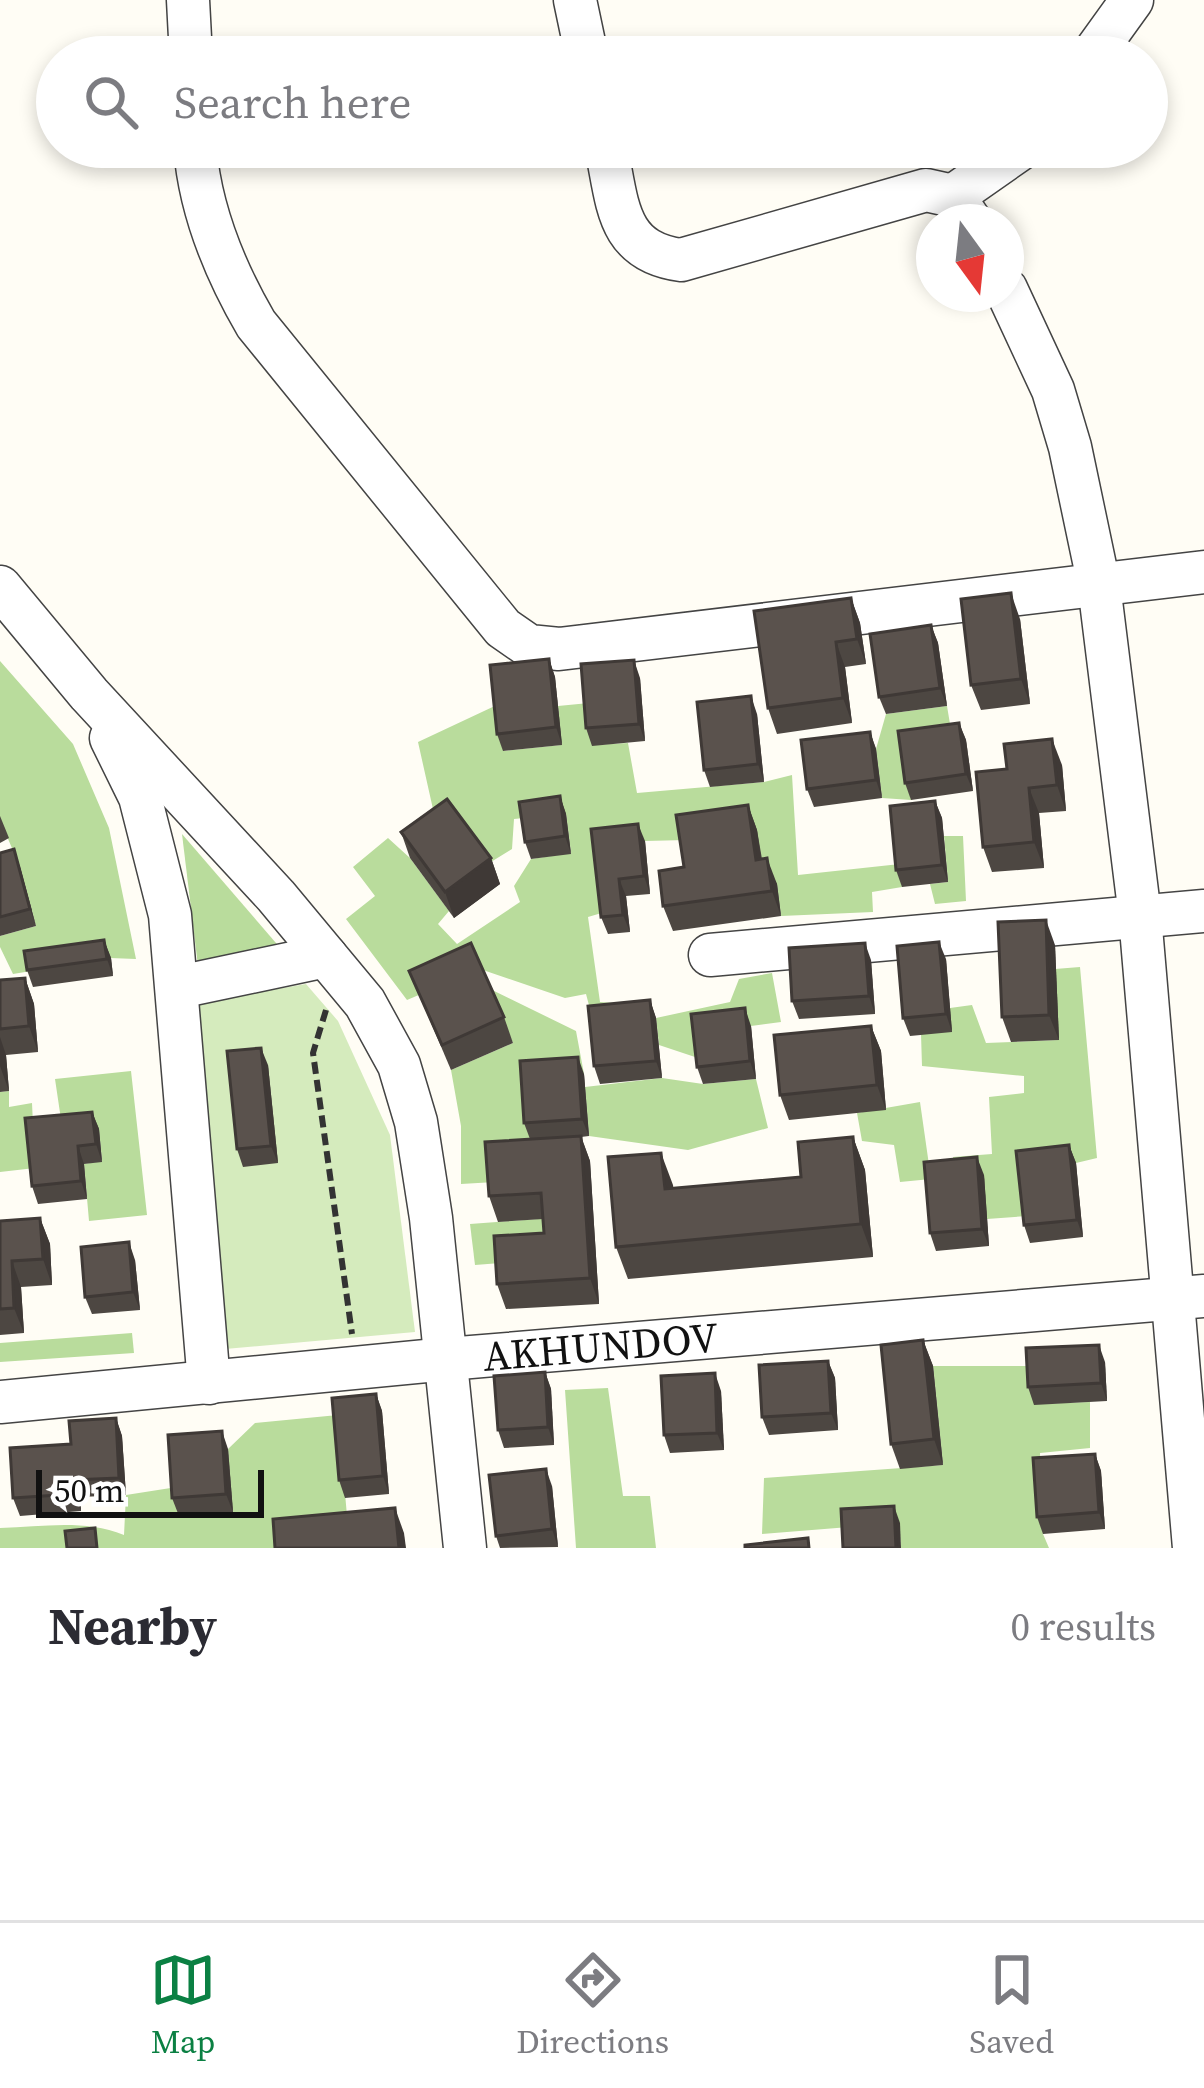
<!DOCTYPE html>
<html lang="en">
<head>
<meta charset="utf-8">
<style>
	body { margin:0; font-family:"Source Serif 4",serif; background:#f7f7f7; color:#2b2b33 }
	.compass { position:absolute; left:916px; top:204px; width:108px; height:108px; border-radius:50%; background:#fff; box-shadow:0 6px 18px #0003; rotate:165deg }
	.scale { position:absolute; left:36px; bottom:30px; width:228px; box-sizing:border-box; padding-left:12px; border:6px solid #111; border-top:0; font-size:33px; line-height:42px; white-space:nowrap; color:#111; -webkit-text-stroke:9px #fff; paint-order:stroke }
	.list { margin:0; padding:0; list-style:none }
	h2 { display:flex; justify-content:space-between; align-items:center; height:156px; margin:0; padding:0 48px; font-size:51px }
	h2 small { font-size:39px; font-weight:400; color:#7c7c81 }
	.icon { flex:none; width:66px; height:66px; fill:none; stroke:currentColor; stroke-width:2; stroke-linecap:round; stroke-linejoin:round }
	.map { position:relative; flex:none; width:1204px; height:1548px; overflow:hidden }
	.search { position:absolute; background:#fff; box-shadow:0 6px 18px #0003; left:36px; right:36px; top:36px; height:132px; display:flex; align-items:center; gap:30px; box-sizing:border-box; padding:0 42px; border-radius:66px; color:#7c7c81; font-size:45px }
	.sheet { height:372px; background:#fff }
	nav { display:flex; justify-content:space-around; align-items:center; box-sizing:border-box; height:168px; border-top:3px solid #e1e1e2; background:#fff; font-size:33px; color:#7c7c81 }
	nav a { display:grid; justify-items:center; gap:6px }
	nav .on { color:#0b8043 }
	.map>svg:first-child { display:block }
	.green { fill:#d5ebbd }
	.forest { fill:#b9dc9c }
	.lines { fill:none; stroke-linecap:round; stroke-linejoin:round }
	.minor-casing { stroke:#444; stroke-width:45 }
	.path { stroke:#333; stroke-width:6; stroke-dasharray:12 6; stroke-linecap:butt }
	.minor { stroke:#fff; stroke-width:42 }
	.wall { fill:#4d4742 }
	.shaded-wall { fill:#3f3936 }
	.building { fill:#5a524d; stroke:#3f3936; stroke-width:3 }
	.labels { text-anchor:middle; stroke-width:12; stroke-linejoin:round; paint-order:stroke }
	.street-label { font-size:42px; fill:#111; stroke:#fff }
</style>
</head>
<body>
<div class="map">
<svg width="1204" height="1548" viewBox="0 0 1204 1548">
	<rect width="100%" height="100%" fill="#fffdf5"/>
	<path class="green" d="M306,984L338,1021L390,1135L415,1332L225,1349L196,1003Z"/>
	<g class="forest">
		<path d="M0,661L73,744L109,828L136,959L110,958L13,974L0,947V936L36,926L20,867L0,820Z"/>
		<path d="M589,703L592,745L628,743L637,793L764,782L792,775L798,875L900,864L902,887L872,892L873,912L781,916L777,885L686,840L645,841L605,912L588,917L600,1002L633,1004L594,1024L586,994L565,998L480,969L407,1000L346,919L375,896L353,867L388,838L410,858L449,911L438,924L457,944L520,902L514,886L531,859L571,853L566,814L514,819L512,849L486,865L439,836L418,742L499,704L504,751L561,745L558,706Z"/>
		<path d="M947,706L953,742L904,749L911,800L882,798L876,749L886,714Z"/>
		<path d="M182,834L282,950L198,966Z"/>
		<path d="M944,836H963L966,901L935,904L930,884L948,882Z"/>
		<path d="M1080,967L1097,1158L1076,1163L1027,1216L987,1219L954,1177L953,1157L992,1154L989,1097L1024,1093V1076L922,1066L921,1034L950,1008L972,1005L986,1043L1058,1040L1055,969Z"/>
		<path d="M772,973L781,1022L751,1026L701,1059L659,1045L656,1018L730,1002L739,979Z"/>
		<path d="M488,988L576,1031L584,1074L528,1078L531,1139L495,1182L461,1184V1126L451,1070L513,1043Z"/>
		<path d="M131,1071L147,1215L89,1221L84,1164L102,1161L99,1130L63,1133L55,1079Z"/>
		<path d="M662,1078L703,1084L756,1079L768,1128L688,1150L589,1136L585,1087Z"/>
		<path d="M9,1091V1107L32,1103L35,1168L0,1172V1092Z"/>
		<path d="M920,1102L931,1179L900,1182L894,1145L862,1141L857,1113Z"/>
		<path d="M551,1218L553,1259L475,1265L470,1224Z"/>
		<path d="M132,1333L134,1353L0,1362V1343Z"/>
		<path d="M933,1366H1032L1034,1404L1090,1402V1448L1040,1453L1043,1534L1049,1548H901L899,1523L762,1534L764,1478L943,1465Z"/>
		<path d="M608,1388L623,1496H650L656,1548H576L565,1390Z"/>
		<path d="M338,1415L349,1538L282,1548H0V1528C43,1527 83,1519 124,1535L126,1495L177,1487L232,1511L228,1449L255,1423Z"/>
	</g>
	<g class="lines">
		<defs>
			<g id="minor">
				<path d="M188,0L191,57"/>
				<path d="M575,0L587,57"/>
				<path d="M1091,57L1132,0"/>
				<path d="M195,147C200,211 224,269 256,324L503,628L529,646L559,649L1204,572"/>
				<path d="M606,147C618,204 616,251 681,260L926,190L953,196L971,222"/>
				<path d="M953,196L1023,147"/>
				<path d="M1006,289L1053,390L1070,447L1099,585L1140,916L1194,1548"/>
				<path d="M0,587L89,694L276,896L365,1003L399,1065L416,1122L431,1218L465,1548"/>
				<path d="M111,738L140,797L170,915L209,1383"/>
				<path d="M710,955L1204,911"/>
				<path d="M179,987L326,956"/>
				<path id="s1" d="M0,1402L447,1359L1204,1296"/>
			</g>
		</defs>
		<use href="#minor" class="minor-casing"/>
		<path class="path" d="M326,1010L313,1053L352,1334"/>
		<use href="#minor" class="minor"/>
	</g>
	<g class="wall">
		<path d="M851,598L860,623L866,664L845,667L852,723L777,734L768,708Z"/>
		<path d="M1020,619L1030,704L981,710L971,685Z"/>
		<path d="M931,625L938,643L947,706L886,714L879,697Z"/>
		<path d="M549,659L555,677L562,745L503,751L497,734Z"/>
		<path d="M640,678L645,741L592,746L586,728Z"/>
		<path d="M757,714L764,782L710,787L704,770Z"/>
		<path d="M959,723L966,740L973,791L911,800L905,783Z"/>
		<path d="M870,732L876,749L882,798L814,807L807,789Z"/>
		<path d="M1062,765L1066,811L1039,813L1044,868L992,872L983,847L976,772Z"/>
		<path d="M560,796L566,814L571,854L531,859L525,842Z"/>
		<path d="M935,801L942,818L948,882L902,887L896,870Z"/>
		<path d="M748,805L757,830L762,859L777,884L781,916L673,931L663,906L684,867Z"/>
		<path d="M0,816L9,838L0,843Z"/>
		<path d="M591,829L645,841L650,894L626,896L630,932L608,934L601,917Z"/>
		<path d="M401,832L491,858L500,884L454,918L410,858Z"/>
		<path d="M0,853L20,867L36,926L0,936Z"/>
		<path d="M104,940L111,958L113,976L33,987L27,970Z"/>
		<path d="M1055,945L1059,1040L1011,1042L1002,1017Z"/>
		<path d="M946,959L952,1032L910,1036L903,1018Z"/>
		<path d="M871,960L875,1014L799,1019L792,1001Z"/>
		<path d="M409,971L504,1017L513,1043L451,1070Z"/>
		<path d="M25,978L34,1004L38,1052L6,1055L9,1091L0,1092V980Z"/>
		<path d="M650,1000L656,1018L662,1078L600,1084L594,1066Z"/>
		<path d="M751,1026L756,1079L703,1084L697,1067Z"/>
		<path d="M871,1026L881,1051L886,1110L789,1120L780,1095Z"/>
		<path d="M268,1065L278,1163L243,1167L237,1149Z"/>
		<path d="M584,1074L589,1136L581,1137L590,1161L599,1304L506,1309L497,1284L544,1233L543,1219L498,1222L489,1196L530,1139L524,1123Z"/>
		<path d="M92,1112L99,1129L102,1162L84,1164L87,1199L38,1204L32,1186Z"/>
		<path d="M853,1137L865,1170L873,1257L628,1279L616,1247L673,1185V1188L801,1177Z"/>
		<path d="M1069,1145L1076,1163L1083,1237L1030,1243L1024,1225Z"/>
		<path d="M984,1175L989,1246L936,1251L930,1233Z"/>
		<path d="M40,1218L50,1244L52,1285L21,1287L24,1333L0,1335V1221Z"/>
		<path d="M135,1260L140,1310L92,1314L85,1297Z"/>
		<path d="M923,1340L933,1366L943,1465L900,1469L891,1444Z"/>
		<path d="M828,1361L835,1378L838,1430L769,1435L762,1417Z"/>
		<path d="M1105,1362L1107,1401L1034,1405L1028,1387Z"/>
		<path d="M545,1372L551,1389L554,1445L504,1448L498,1430Z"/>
		<path d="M721,1391L724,1450L670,1453L664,1435Z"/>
		<path d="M376,1394L382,1411L389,1494L345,1498L339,1480Z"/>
		<path d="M116,1418L122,1436L126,1495L80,1497L81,1511L20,1516L13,1498L71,1444Z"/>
		<path d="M228,1449L233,1512L179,1516L172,1498Z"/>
		<path d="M1095,1454L1101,1471L1105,1529L1043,1534L1037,1517Z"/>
		<path d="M552,1486L558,1547L500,1548L496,1536Z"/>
	</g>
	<g class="shaded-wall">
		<path d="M1011,593L1020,619L1030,704L1021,679Z"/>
		<path d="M851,598L860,623L866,664L857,639Z"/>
		<path d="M931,625L938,643L947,706L940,688Z"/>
		<path d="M836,642L845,667L852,723L843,698Z"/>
		<path d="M549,659L555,677L562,745L556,727Z"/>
		<path d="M634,660L640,678L645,741L639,724Z"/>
		<path d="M751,696L757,714L764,782L758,764Z"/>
		<path d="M959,723L966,740L973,791L966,774Z"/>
		<path d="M870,732L876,749L882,798L876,780Z"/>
		<path d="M1052,739L1062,765L1066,811L1057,785Z"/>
		<path d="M1029,788L1039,813L1044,868L1034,842Z"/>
		<path d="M560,796L566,814L571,854L565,836Z"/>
		<path d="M935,801L942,818L948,882L942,865Z"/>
		<path d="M748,805L757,830L765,886L756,860Z"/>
		<path d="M638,824L645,841L650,894L644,876Z"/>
		<path d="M14,849L20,867L36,926L30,909Z"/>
		<path d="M491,858L500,884L454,918L445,892Z"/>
		<path d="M767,858L777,884L781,916L772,891Z"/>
		<path d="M619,879L626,896L630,932L623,915Z"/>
		<path d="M1046,920L1055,945L1059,1040L1049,1015Z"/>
		<path d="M104,940L111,958L113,976L107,959Z"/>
		<path d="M939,942L946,959L952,1032L946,1014Z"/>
		<path d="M865,943L871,960L875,1014L869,996Z"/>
		<path d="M25,978L34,1004L38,1052L29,1026Z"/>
		<path d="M650,1000L656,1018L662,1078L656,1061Z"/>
		<path d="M745,1008L751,1026L756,1079L750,1061Z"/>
		<path d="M871,1026L881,1051L886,1110L877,1085Z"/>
		<path d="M0,1037L6,1055L9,1091L0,1066Z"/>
		<path d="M261,1048L268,1065L278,1163L271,1146Z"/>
		<path d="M578,1057L584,1074L589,1136L582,1119Z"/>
		<path d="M92,1112L99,1129L102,1162L96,1144Z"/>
		<path d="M581,1136L590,1161L599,1304L590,1278Z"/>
		<path d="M853,1137L865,1170L873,1257L861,1224Z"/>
		<path d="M1069,1145L1076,1163L1083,1237L1077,1220Z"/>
		<path d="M78,1146L84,1164L87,1199L81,1181Z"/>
		<path d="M661,1153L673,1185L677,1222L665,1189Z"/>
		<path d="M977,1157L984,1175L989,1246L982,1229Z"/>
		<path d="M40,1218L50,1244L52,1285L43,1259Z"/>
		<path d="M129,1242L135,1260L140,1310L133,1292Z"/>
		<path d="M12,1261L21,1287L24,1333L14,1308Z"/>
		<path d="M923,1340L933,1366L943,1465L934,1439Z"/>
		<path d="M1099,1345L1105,1362L1107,1401L1101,1383Z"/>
		<path d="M828,1361L835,1378L838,1430L831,1413Z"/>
		<path d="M545,1372L551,1389L554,1445L548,1427Z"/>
		<path d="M715,1373L721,1391L724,1450L717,1433Z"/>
		<path d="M376,1394L382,1411L389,1494L383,1476Z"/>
		<path d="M116,1418L122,1436L126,1495L119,1478Z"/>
		<path d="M222,1431L228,1449L233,1512L226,1494Z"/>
		<path d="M1095,1454L1101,1471L1105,1529L1099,1512Z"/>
		<path d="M546,1469L552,1486L558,1547L552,1529Z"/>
		<path d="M73,1480L80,1497L81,1511L74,1494Z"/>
		<path d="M894,1506L900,1523L901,1548H896Z"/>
		<path d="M395,1508L404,1533L406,1548H399Z"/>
	</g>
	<g class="building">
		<path d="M1011,593L1021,679L971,685L961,599Z"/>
		<path d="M851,598L857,639L836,642L843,698L768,708L754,611Z"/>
		<path d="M931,625L940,688L879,697L870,634Z"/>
		<path d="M549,659L556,727L497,734L490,665Z"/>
		<path d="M634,660L639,724L586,728L581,664Z"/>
		<path d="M751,696L758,764L704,770L697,702Z"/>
		<path d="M959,723L966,774L905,783L898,731Z"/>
		<path d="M870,732L876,780L807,789L801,740Z"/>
		<path d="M1052,739L1057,785L1029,788L1034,842L983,847L976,772L1007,769L1004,744Z"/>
		<path d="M560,796L565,836L525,842L519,802Z"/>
		<path d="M447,799L491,858L445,892L401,832Z"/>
		<path d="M935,801L942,865L896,870L890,806Z"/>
		<path d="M748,805L756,860L767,858L772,891L663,906L659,871L684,867L676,815Z"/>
		<path d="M638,824L644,876L619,879L623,915L601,917L591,829Z"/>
		<path d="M14,849L30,909L0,917V853Z"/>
		<path d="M1046,920L1049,1015L1002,1017L998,922Z"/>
		<path d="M104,940L107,959L27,970L24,951Z"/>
		<path d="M939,942L946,1014L903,1018L897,946Z"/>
		<path d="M471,943L504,1017L442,1045L409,971Z"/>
		<path d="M865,943L869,996L792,1001L789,948Z"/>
		<path d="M25,978L29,1026L0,1029V980Z"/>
		<path d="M650,1000L656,1061L594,1066L588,1006Z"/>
		<path d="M745,1008L750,1061L697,1067L691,1014Z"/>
		<path d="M871,1026L877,1085L780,1095L774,1035Z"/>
		<path d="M261,1048L271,1146L237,1149L227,1051Z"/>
		<path d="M578,1057L582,1119L524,1123L520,1061Z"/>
		<path d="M92,1112L96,1144L78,1146L81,1181L32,1186L25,1118Z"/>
		<path d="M581,1136L590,1278L497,1284L494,1236L544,1233L541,1193L489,1196L485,1142Z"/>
		<path d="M853,1137L861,1224L616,1247L608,1157L661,1153L665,1189L801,1177L798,1142Z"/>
		<path d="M1069,1145L1077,1220L1024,1225L1016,1151Z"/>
		<path d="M977,1157L982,1229L930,1233L924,1162Z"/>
		<path d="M40,1218L43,1259L12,1261L14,1308L0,1309V1221Z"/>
		<path d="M129,1242L133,1292L85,1297L81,1247Z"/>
		<path d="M923,1340L934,1439L891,1444L881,1345Z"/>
		<path d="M1099,1345L1101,1383L1028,1387L1026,1348Z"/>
		<path d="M828,1361L831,1413L762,1417L759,1365Z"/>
		<path d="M545,1372L548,1427L498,1430L494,1376Z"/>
		<path d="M715,1373L717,1433L664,1435L661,1376Z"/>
		<path d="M376,1394L383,1476L339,1480L332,1398Z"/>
		<path d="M116,1418L119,1478L73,1480L74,1494L13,1498L10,1448L71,1444L69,1421Z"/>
		<path d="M222,1431L226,1494L172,1498L168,1435Z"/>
		<path d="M1095,1454L1099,1512L1037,1517L1033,1458Z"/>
		<path d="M546,1469L552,1529L496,1536L489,1475Z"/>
		<path d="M894,1506L896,1548H843L841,1509Z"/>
		<path d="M395,1508L399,1548H275L273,1519Z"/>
		<path d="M95,1528L97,1548H67L65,1531Z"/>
		<path d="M808,1538L809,1548H745V1545Z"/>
	</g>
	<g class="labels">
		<g class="street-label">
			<text dy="15" stroke="none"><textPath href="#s1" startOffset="603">AKHUNDOV</textPath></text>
		</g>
	</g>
</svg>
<svg class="compass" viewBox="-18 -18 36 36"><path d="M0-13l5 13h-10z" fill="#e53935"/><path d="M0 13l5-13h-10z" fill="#7c7c81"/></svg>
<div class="scale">50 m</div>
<div class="search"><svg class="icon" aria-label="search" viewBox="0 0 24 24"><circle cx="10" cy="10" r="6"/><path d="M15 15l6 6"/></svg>Search here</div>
</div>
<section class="sheet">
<h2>Nearby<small>0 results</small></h2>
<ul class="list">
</ul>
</section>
<nav>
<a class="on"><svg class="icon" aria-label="map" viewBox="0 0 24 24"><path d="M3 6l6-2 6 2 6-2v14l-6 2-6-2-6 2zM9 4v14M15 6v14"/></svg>Map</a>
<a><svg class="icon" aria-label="directions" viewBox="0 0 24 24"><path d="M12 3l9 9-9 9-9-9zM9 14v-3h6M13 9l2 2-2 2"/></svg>Directions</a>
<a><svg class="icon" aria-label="saved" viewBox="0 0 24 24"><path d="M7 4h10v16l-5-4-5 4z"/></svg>Saved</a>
</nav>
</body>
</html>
